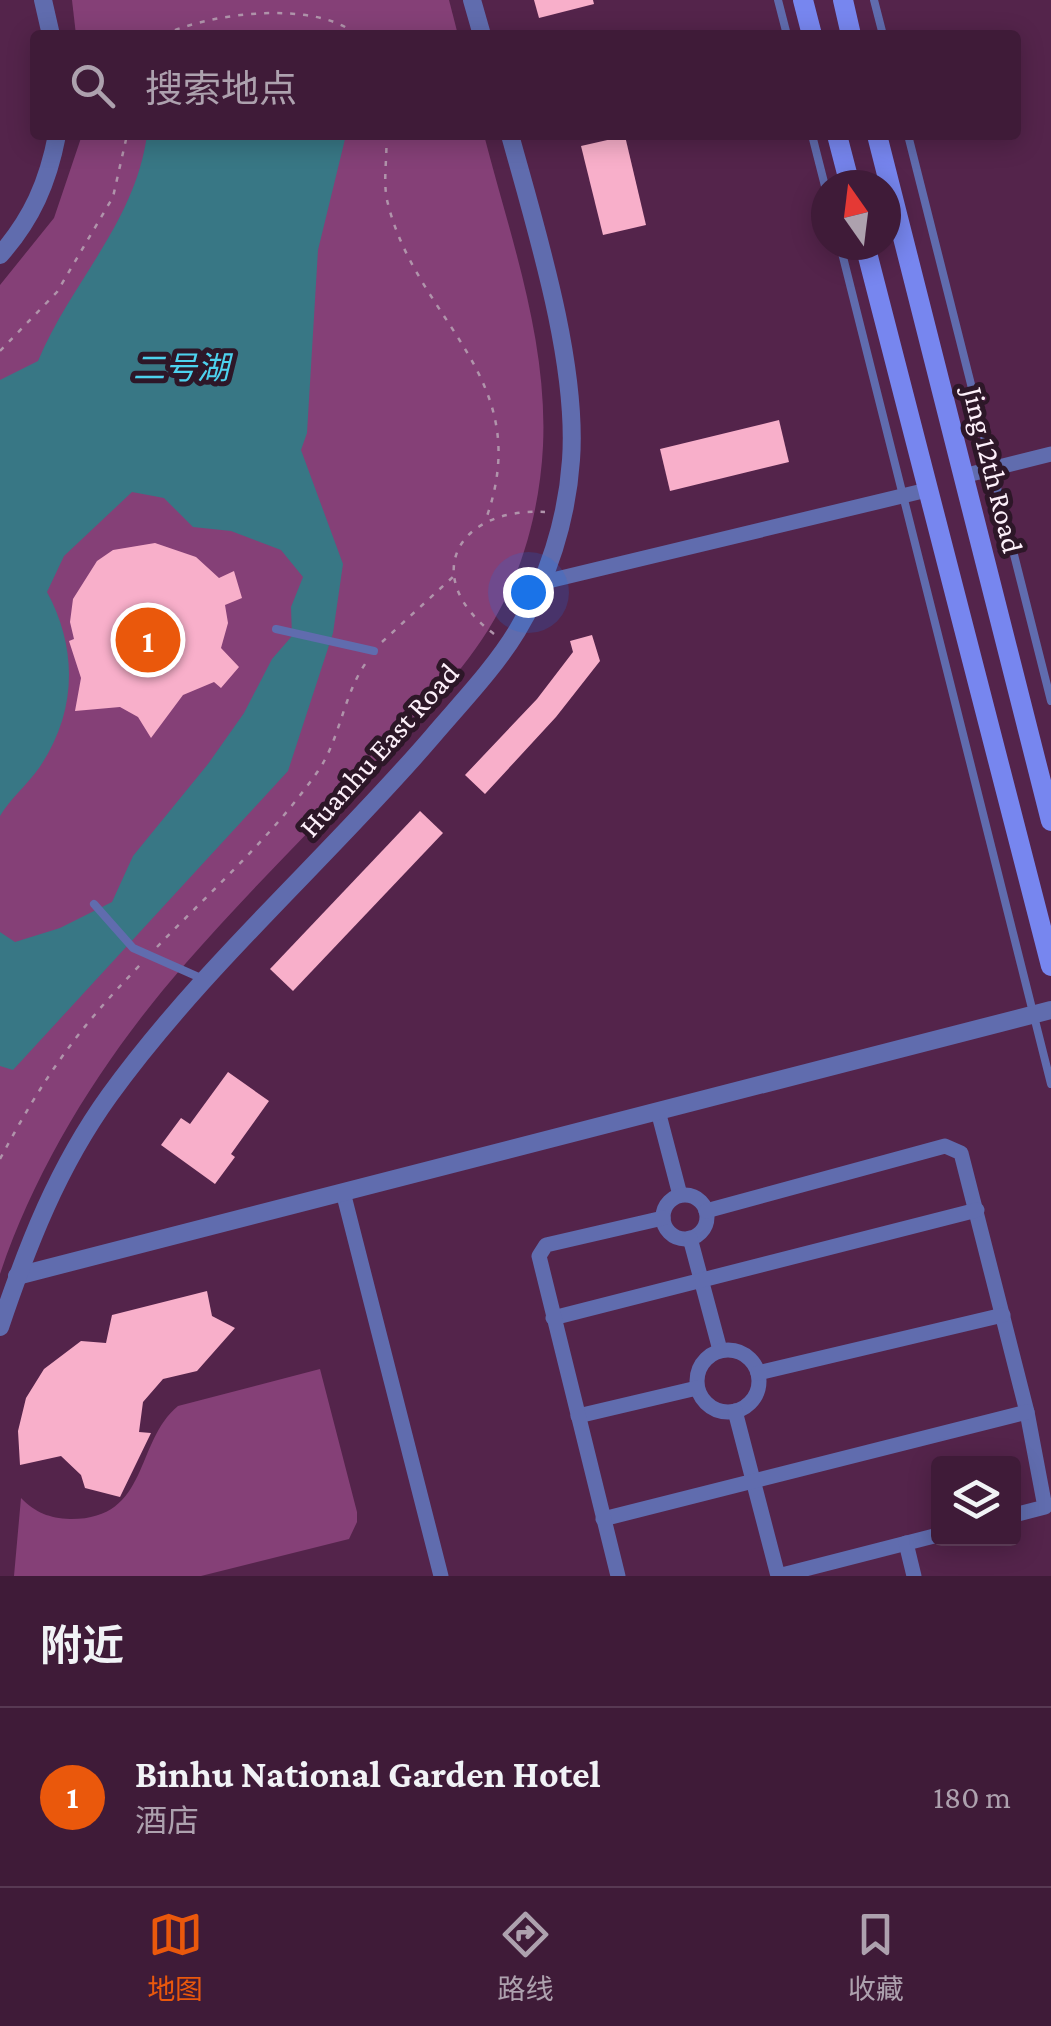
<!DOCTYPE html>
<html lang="zh">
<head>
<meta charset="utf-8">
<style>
	body { margin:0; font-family:"Crimson Pro","Noto Sans SC",serif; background:#462440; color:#f1f3f6 }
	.controls { position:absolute; right:30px; bottom:30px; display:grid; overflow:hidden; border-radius:10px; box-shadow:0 5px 25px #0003 }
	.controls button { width:90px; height:90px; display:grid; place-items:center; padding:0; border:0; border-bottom:2px solid #583953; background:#3f1b38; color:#f1f3f6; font:50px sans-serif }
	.compass { position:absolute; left:811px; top:170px; width:90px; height:90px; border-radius:50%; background:#3f1b38; box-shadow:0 5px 25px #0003; rotate:346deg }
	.you { position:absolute; left:528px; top:592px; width:35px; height:35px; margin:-25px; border:8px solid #fff; border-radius:50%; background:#1a73e8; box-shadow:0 0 0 15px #1a73e833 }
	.badge { display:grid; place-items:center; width:65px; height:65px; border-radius:50%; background:#ea580c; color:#fff; font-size:32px; font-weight:700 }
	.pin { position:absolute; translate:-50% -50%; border:5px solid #fff; box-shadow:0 2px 10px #0006 }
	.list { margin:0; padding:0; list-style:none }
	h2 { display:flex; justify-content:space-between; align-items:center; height:130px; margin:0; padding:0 40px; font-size:42px }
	h2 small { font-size:32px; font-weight:400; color:#ada1ae }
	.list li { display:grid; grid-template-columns:65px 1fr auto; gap:30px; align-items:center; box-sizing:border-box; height:180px; padding:0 40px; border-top:2px solid #583953 }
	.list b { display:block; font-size:38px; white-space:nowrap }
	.list p { margin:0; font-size:32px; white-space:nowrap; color:#ada1ae }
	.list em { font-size:32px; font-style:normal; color:#ada1ae }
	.icon { flex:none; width:55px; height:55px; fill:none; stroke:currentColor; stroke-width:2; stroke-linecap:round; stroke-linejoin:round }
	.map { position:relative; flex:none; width:1051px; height:1576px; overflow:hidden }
	.search { position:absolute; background:#3f1b38; box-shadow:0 5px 25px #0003; left:30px; right:30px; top:30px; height:110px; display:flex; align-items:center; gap:25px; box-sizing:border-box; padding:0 35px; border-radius:10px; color:#ada1ae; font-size:38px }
	.sheet { height:310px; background:#3f1b38 }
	nav { display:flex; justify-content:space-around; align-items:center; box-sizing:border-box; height:140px; border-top:2px solid #583953; background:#3f1b38; font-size:28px; color:#ada1ae }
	nav a { display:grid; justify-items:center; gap:5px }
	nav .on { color:#ea580c }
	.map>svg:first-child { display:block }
	.green { fill:#854077 }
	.water { fill:#387785 }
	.building { fill:#f8afca }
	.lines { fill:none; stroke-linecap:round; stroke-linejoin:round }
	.path { stroke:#b094ab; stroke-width:2.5; stroke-dasharray:5 8; stroke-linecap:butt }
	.service { stroke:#606cae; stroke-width:8 }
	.minor { stroke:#606cae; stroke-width:15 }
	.tertiary { stroke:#606cae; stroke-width:18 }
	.secondary { stroke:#7786ef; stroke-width:20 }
	.labels { text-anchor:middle; stroke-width:10; stroke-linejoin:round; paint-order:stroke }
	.street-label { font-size:30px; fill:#fdf0fa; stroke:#2d1728 }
	.water-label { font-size:32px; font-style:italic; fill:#4dd2ee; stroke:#2d1728 }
</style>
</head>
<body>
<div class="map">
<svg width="1051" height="1576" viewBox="0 0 1051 1576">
	<rect width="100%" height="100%" fill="#54244b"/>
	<g class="green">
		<path d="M72,0H449L458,35H76Z"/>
		<path d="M82,135H484C510,236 548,340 543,446C540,506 524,568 494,620C464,672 419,716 378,760C314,827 247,893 186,963C107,1053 38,1161 0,1274V285L54,218Z"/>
		<path d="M320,1369L357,1512V1522L349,1539L201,1576H14L21,1498C36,1513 49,1518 70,1519C150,1520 134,1442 178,1406Z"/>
	</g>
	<path class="water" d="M147,135H346L318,250L307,433L301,450L343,564L333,633L288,771L13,1070L0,1066V932L15,942L60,928L112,902L133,856L208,764L244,713L272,659L292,636L291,607L303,577L281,550L231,531L193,527L164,498L132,492L64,556L47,592C78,649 77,713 39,768C27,785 10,799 0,816V380L38,361C71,282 135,223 147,135Z"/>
	<g class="building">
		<path d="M534,0H593L594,4L539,18Z"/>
		<path d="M625,136L646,225L603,235L581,146Z"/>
		<path d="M779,420L789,462L670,491L660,449Z"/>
		<path d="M155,543L196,557L219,578L234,571L242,598L225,605L228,623L221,648L239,667L221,688L214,682L183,695L151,738L138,717L120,707L75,711L81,678L69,641L74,639L70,622L73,599L97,561L113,550Z"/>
		<path d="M592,635L600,661L556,717L485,794L465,775L537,699L573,652L570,641Z"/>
		<path d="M420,811L443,833L293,991L270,969Z"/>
		<path d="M228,1072L269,1101L231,1154L235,1157L215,1184L161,1145L181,1118L190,1124Z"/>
		<path d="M207,1291L212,1316L235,1328L197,1371L163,1379L143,1402L139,1432L151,1433L120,1497L85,1488L81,1475L61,1456L20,1465L18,1431L26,1398L44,1369L81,1341L106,1343L112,1315Z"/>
	</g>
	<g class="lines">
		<g class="path">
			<path d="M163,35C213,12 316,0 357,35"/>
			<path d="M386,135C388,157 382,182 388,204C418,323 537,377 486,519"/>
			<path d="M0,351L57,292L113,197L127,135"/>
			<path d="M494,634C419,578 456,507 545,512"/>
			<path d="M382,642L455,575"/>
			<path d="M157,947C212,890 273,836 318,771C341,738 343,693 368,660"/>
			<path d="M0,1159C44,1077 76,1031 141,964"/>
		</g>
		<g class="service">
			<path d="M778,0L787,35"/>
			<path d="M874,0L883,35"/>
			<path d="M812,135L826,190"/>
			<path d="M908,135L1051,701"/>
			<path d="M840,245L1051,1084"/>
			<path d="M276,629L374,651"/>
			<path d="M94,904L133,948L203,979"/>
		</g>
		<g class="minor">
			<path d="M963,476L1051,454"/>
			<path d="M540,583L927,490"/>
			<path d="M658,1111L680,1195"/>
			<path d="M343,1192L441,1576"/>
			<circle cx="685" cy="1217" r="22"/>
			<path d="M706,1211L945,1146L961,1153L1027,1412L1045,1507L1014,1515"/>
			<path d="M690,1238L720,1350"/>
			<path d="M553,1318L977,1210"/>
			<circle cx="728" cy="1381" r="31"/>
			<path d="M758,1373L1003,1315"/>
			<path d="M735,1411L778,1576L938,1535"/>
			<path d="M578,1416L697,1388"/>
			<path d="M603,1519L1027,1412"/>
			<path d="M906,1543L914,1576"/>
			<path d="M618,1576L539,1256L546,1245L663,1218"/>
		</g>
		<g class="tertiary">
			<path d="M43,0L51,35"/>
			<path d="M472,0L482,35"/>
			<path d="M0,255C32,219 48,182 57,135"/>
			<path d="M17,1276L1051,1010"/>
			<path d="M0,1327C28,1244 58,1167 109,1096C203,966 327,859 432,737C460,704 494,669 517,631C548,580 567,519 571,460C578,363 536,229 510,135"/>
		</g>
		<g class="secondary">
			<path d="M803,0L812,35"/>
			<path d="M843,0L851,35"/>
			<path d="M837,135L850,185"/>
			<path d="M877,135L1051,821"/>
			<path d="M865,245L1051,966"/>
		</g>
	</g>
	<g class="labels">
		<g class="street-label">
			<text transform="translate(993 470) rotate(76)" y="10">Jing 12th Road</text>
			<text transform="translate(379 750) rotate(-48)" y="10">Huanhu East Road</text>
		</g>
		<g class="water-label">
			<text x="181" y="379">二号湖</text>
		</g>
	</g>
</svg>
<div class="controls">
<button><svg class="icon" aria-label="layers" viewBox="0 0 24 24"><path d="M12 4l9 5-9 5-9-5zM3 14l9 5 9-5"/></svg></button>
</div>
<svg class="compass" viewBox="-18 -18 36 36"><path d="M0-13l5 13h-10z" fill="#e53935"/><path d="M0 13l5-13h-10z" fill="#ada1ae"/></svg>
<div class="you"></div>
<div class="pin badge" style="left:148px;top:640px">1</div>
<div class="search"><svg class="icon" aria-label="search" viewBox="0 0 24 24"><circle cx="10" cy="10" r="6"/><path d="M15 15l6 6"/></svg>搜索地点</div>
</div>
<section class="sheet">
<h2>附近<small></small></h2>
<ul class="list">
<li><span class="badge">1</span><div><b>Binhu National Garden Hotel</b><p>酒店</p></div><em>180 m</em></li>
</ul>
</section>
<nav>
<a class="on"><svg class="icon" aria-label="map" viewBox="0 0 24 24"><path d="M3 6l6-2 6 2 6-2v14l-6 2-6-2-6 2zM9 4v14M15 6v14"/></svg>地图</a>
<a><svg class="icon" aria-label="directions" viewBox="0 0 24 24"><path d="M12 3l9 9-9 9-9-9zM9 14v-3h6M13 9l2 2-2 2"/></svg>路线</a>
<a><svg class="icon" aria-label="saved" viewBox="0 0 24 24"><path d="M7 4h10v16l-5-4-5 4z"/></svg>收藏</a>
</nav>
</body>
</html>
